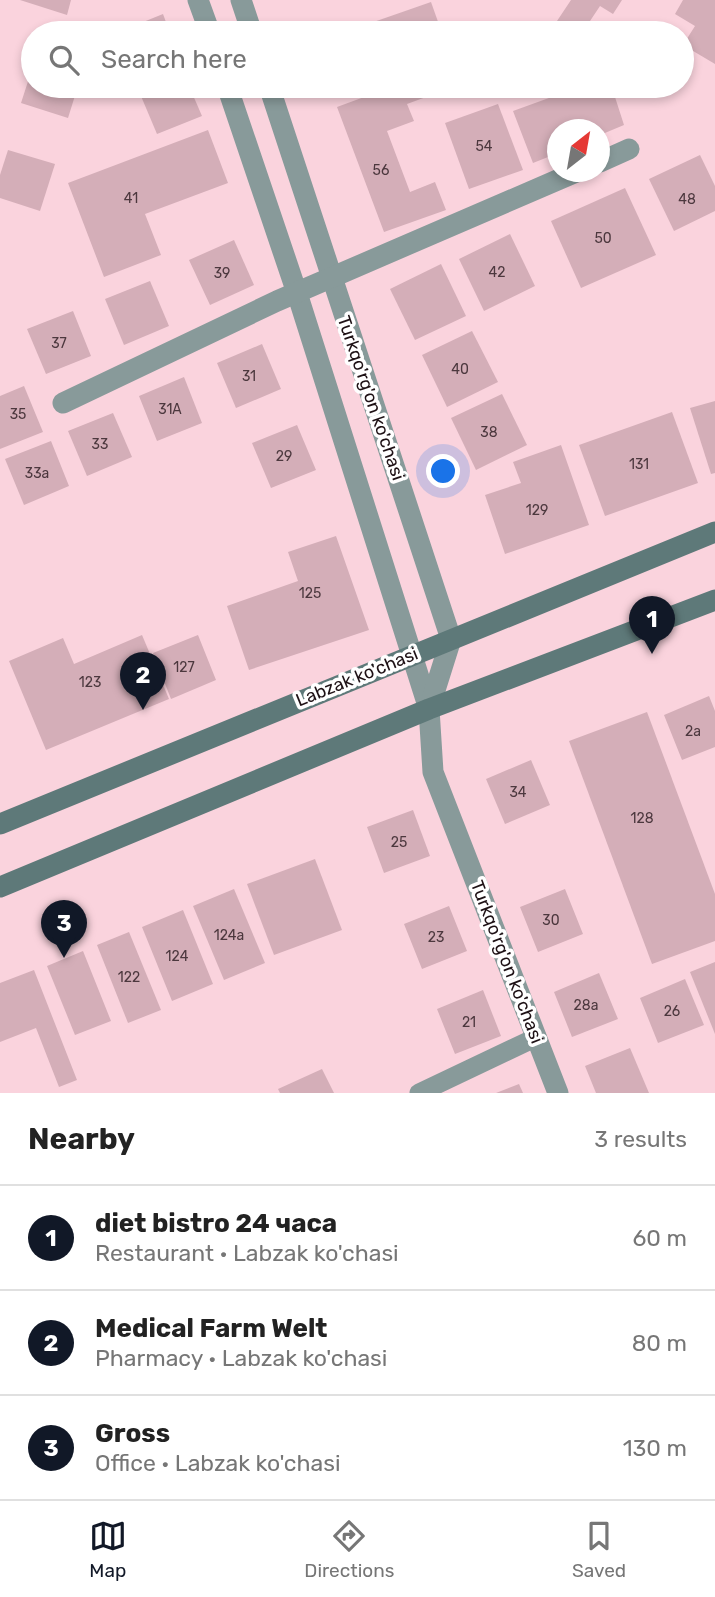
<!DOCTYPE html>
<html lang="en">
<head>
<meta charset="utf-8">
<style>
	body { margin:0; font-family:Rubik,sans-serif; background:#f2f2f2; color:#222 }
	.compass { position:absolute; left:547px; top:119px; width:63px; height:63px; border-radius:50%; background:#fff; box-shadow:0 4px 10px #0003; rotate:31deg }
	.you { position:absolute; left:444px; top:472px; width:24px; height:24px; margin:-18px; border:5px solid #fff; border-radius:50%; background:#1a73e8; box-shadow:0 0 0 10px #1a73e833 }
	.badge { display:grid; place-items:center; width:46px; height:46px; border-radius:50%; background:#111827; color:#fff; font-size:23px; font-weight:700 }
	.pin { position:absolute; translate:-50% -58px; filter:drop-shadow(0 2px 4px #0008) }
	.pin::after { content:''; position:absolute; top:37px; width:24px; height:21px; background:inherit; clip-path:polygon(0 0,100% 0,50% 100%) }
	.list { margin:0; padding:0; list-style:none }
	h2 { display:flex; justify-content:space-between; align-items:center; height:91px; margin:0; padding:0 28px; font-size:30px }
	h2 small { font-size:23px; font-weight:400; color:#767676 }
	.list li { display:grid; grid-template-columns:46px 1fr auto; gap:21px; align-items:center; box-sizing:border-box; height:105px; padding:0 28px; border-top:2px solid #e0e0e0 }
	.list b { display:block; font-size:26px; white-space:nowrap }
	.list p { margin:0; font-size:23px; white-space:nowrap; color:#767676 }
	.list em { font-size:23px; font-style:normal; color:#767676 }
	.icon { flex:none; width:38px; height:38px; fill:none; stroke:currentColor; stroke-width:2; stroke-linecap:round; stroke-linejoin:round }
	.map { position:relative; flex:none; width:715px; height:1093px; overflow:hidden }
	.search { position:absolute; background:#fff; box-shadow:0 4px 10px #0003; left:21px; right:21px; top:21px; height:77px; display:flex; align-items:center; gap:18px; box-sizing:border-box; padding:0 24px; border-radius:38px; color:#767676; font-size:26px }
	.sheet { height:406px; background:#fff }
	nav { display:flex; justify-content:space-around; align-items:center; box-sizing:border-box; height:98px; border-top:2px solid #e0e0e0; background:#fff; font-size:19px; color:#767676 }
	nav a { display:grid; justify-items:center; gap:4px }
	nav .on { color:#111827 }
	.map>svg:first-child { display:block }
	.building { fill:#d4aeb8 }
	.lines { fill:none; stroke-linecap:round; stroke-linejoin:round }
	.lane { stroke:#889a9a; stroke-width:19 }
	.street { stroke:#889a9a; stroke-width:21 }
	.secondary { stroke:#5e7979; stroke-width:21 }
	.labels { text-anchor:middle; stroke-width:7; stroke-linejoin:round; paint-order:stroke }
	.number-label { font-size:14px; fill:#4c383e }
	.street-label { font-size:18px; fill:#1e1115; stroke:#fff }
</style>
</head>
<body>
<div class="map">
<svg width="715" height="1093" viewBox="0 0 715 1093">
	<rect width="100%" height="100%" fill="#fad3dd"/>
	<g class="building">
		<path d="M20,0H71L67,15Z"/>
		<path d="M571,0H622L613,14L600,6L582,33H570L555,24Z"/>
		<path d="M683,0H715V64L683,45L695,26L675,14Z"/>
		<path d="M431,2L442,33H342Z"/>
		<path d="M163,14L170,33H116Z"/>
		<path d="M33,66V86H78L68,118L21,103Z"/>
		<path d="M147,86H189L202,116L157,134L138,89Z"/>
		<path d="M335,86H368L339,97Z"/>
		<path d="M394,86H456L407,104L414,121L387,131L410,192L435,182L446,210L384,232L337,107Z"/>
		<path d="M582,86H587L615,97L624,125L600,135V130H558V153L533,163L513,111Z"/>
		<path d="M498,104L523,170L469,189L445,123Z"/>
		<path d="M208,130L228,183L145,214L161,255L104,277L68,183Z"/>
		<path d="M8,150L55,164L40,211L0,198V175Z"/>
		<path d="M700,155L715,186V211L674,231L649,179Z"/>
		<path d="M625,188L656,255L581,288L551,221Z"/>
		<path d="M510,234L535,286L484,311L459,259Z"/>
		<path d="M234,240L254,285L210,305L189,260Z"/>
		<path d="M441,264L466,316L415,340L390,289Z"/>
		<path d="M150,281L169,326L124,345L105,299Z"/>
		<path d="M73,311L91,356L46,374L27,329Z"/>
		<path d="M472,331L498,382L447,407L422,355Z"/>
		<path d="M262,344L281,389L236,408L217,363Z"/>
		<path d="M184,377L202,423L157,441L139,396Z"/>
		<path d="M24,386L43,432L0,449V396Z"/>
		<path d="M502,394L527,445L476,470L451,418Z"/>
		<path d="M715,401V473L711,474L690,408Z"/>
		<path d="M672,412L698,483L605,516L579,445Z"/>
		<path d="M113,413L132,457L87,476L68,431Z"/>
		<path d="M297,425L316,470L271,488L252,443Z"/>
		<path d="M51,441L69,486L24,505L5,459Z"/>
		<path d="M561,445L589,525L505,554L485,495L521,483L513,462Z"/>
		<path d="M336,536L369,630L249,670L227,606L298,581L288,552Z"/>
		<path d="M142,635L169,699L46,750L9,661L63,638L74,664Z"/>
		<path d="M198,635L216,680L171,699L153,653Z"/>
		<path d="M709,696L715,711V747L682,760L664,715Z"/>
		<path d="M647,712L715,894V941L652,964L569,741Z"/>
		<path d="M531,760L550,805L505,824L486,779Z"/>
		<path d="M413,810L430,856L384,873L367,827Z"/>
		<path d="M315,859L342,930L274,955L247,884Z"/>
		<path d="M234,889L265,963L224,980L193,906Z"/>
		<path d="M565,889L583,934L538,952L520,907Z"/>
		<path d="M449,906L467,951L422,969L404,924Z"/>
		<path d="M183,910L213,984L172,1001L142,927Z"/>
		<path d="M129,932L161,1010L128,1023L97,945Z"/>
		<path d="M83,951L111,1021L75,1035L47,966Z"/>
		<path d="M715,962V1034L690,972Z"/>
		<path d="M34,970L77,1080L59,1087L36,1028L0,1042V983Z"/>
		<path d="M599,973L618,1019L572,1037L554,992Z"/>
		<path d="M685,979L704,1025L658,1043L640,998Z"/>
		<path d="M483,990L501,1036L455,1054L437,1009Z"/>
		<path d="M630,1048L649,1093H596L585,1066Z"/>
		<path d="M322,1069L334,1093H280L278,1089Z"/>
		<path d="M519,1084L523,1093H496Z"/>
	</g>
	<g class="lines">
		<path class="lane" d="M419,1093L537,1037"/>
		<g class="street">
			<path d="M198,0L210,33"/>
			<path d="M241,0L252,33"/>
			<path d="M227,86L297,293L429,709L433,772L558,1093"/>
			<path d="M269,86L451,639L429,709"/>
			<path d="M600,162L629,149"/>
			<path d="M63,403L277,301L576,172"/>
		</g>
		<g class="secondary">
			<path d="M0,824L715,532"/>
			<path d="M0,887L429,709L715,600"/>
		</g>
	</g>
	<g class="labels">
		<g class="number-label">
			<text x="484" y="151">54</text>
			<text x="381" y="175">56</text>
			<text x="131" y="203">41</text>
			<text x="687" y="204">48</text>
			<text x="603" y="243">50</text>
			<text x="497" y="277">42</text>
			<text x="222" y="278">39</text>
			<text x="59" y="348">37</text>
			<text x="460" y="374">40</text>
			<text x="249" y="381">31</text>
			<text x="170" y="414">31A</text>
			<text x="18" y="419">35</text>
			<text x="489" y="437">38</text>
			<text x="100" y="449">33</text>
			<text x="284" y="461">29</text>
			<text x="639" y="469">131</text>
			<text x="37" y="478">33a</text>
			<text x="537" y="515">129</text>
			<text x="310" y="598">125</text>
			<text x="184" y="672">127</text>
			<text x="90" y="687">123</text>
			<text x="693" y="736">2а</text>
			<text x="518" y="797">34</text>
			<text x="642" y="823">128</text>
			<text x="399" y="847">25</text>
			<text x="551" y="925">30</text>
			<text x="229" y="940">124a</text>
			<text x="436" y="942">23</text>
			<text x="177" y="961">124</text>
			<text x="129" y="982">122</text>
			<text x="586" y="1010">28а</text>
			<text x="672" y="1016">26</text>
			<text x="469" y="1027">21</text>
		</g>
		<g class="street-label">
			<text transform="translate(371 398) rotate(71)" y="6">Turkqo'rg'on ko'chasi</text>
			<text transform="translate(357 677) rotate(-22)" y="6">Labzak ko'chasi</text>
			<text transform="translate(507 962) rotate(69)" y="6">Turkqo'rg'on ko'chasi</text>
		</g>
	</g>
</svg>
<svg class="compass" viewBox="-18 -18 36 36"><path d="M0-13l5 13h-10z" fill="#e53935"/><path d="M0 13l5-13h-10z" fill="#767676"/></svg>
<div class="you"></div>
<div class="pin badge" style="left:652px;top:654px">1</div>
<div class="pin badge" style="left:143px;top:710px">2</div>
<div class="pin badge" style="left:64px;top:958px">3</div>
<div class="search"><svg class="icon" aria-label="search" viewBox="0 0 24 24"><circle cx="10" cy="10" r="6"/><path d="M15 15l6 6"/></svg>Search here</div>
</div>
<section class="sheet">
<h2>Nearby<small>3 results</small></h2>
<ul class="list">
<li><span class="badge">1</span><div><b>diet bistro 24 часа</b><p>Restaurant · Labzak ko'chasi</p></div><em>60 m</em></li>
<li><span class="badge">2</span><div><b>Medical Farm Welt</b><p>Pharmacy · Labzak ko'chasi</p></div><em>80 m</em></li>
<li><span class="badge">3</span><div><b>Gross</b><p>Office · Labzak ko'chasi</p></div><em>130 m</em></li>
</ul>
</section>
<nav>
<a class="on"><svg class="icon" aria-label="map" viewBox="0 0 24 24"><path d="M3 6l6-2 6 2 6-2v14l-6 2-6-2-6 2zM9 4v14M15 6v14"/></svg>Map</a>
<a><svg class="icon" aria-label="directions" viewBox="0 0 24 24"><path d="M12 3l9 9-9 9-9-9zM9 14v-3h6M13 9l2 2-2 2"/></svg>Directions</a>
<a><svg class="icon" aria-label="saved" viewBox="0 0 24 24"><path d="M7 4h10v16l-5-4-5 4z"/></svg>Saved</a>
</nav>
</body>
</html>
